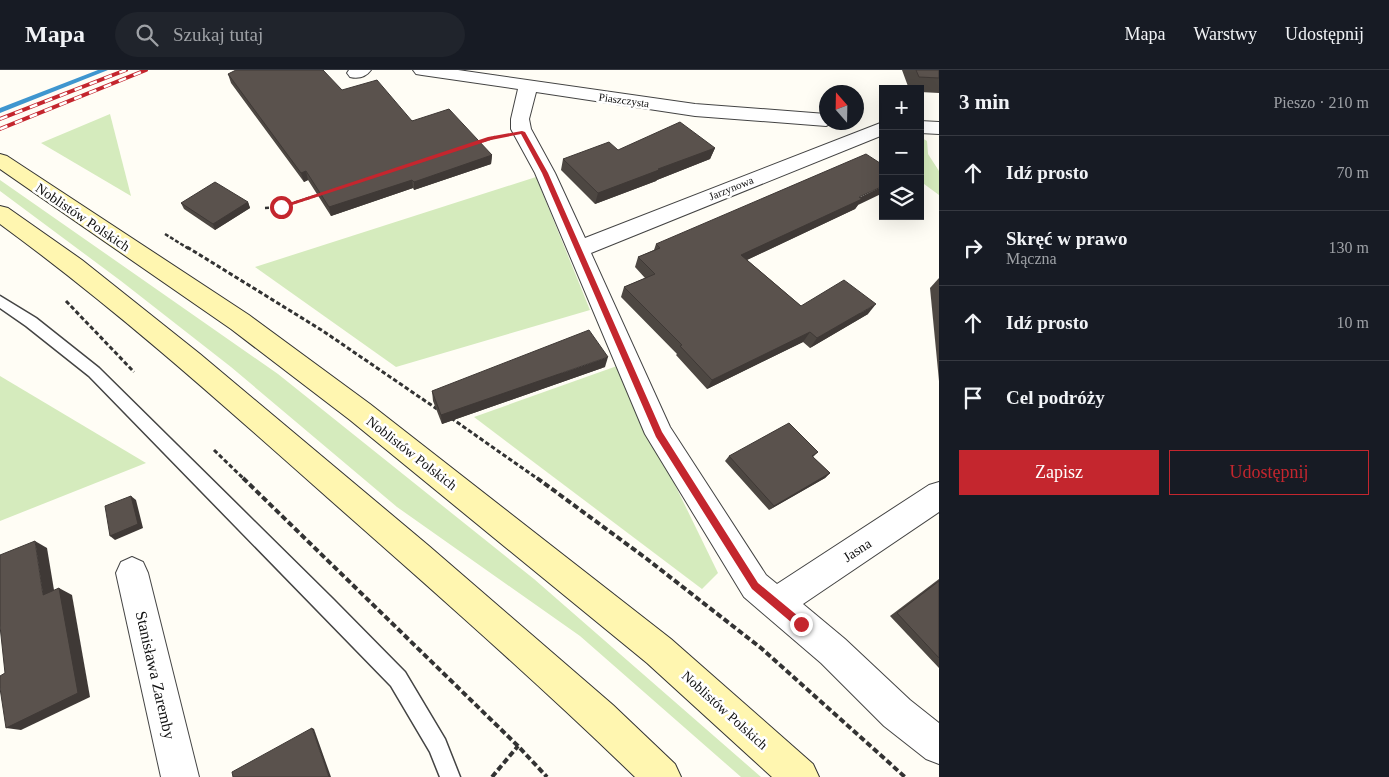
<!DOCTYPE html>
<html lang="pl">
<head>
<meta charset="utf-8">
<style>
	body { margin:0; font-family:Georgia,serif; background:#20242c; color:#f1f3f6 }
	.controls { position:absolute; right:15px; top:15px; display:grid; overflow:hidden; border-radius:0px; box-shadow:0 5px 20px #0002 }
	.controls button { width:45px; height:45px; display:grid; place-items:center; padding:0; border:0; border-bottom:1px solid #363941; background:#171b24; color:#f1f3f6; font:25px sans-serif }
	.compass { position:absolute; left:819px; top:15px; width:45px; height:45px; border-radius:50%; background:#171b24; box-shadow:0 5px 20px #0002; rotate:340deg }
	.stop { position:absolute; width:15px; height:15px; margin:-11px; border:4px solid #c4262e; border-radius:50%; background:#fff }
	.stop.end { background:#c4262e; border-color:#fff; box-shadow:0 1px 5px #0008 }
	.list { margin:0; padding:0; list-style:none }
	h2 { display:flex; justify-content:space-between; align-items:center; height:65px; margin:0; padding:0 20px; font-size:21px }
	h2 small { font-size:16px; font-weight:400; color:#9ea1a6 }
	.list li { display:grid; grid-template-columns:32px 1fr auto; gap:15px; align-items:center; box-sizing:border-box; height:75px; padding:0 20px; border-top:1px solid #363941 }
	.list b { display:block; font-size:19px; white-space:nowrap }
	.list p { margin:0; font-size:16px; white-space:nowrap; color:#9ea1a6 }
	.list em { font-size:16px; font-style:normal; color:#9ea1a6 }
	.actions { display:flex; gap:10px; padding:15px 20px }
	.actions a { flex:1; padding:11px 0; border:1px solid #c4262e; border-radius:0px; text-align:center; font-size:18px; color:#c4262e }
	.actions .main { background:#c4262e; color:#fff }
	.icon { flex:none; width:28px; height:28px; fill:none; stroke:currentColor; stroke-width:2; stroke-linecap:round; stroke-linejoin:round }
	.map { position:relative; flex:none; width:939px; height:707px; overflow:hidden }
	header { display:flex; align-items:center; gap:30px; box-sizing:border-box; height:70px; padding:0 25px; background:#171b24; border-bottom:1px solid #363941 }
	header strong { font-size:24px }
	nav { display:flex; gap:28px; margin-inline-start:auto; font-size:18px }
	.search { width:350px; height:45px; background:#20242c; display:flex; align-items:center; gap:12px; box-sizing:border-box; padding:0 18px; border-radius:28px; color:#9ea1a6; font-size:19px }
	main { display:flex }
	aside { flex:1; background:#171b24 }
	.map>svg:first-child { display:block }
	.green { fill:#d5ebbd }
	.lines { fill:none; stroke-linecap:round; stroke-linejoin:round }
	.stream { fill:#3f96cf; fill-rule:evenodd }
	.service-casing { stroke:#444; stroke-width:3 }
	.minor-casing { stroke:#444; stroke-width:2 }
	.secondary-casing { stroke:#333; stroke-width:2 }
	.path-far2 { stroke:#333; stroke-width:2.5; stroke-dasharray:4 2; stroke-linecap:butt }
	.path-far1 { stroke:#333; stroke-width:3; stroke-dasharray:4.5 2.5; stroke-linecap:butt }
	.path { stroke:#333; stroke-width:4; stroke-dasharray:6 3; stroke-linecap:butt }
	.service { fill:#fff; fill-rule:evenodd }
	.minor { fill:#fff; fill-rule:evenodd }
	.secondary { fill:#fff6b0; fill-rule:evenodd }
	.rail-casing { stroke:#c4262e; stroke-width:4 }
	.rail { stroke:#fff; stroke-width:2.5; stroke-dasharray:8; stroke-linecap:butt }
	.wall { fill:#4d4742 }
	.shaded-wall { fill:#3f3936 }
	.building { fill:#5a524d; stroke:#3f3936 }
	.route { fill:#c4262e }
	.labels { text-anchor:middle; stroke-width:5; stroke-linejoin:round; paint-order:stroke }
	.far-street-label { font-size:11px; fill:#111; stroke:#fff }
	.street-label { font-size:14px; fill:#111; stroke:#fff }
	.near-street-label { font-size:16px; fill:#111; stroke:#fff }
</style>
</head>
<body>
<header>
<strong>Mapa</strong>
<div class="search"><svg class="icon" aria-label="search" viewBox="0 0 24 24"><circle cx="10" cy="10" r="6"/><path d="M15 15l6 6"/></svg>Szukaj tutaj</div>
<nav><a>Mapa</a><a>Warstwy</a><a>Udostępnij</a></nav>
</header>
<main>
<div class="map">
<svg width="939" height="707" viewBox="0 0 939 707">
	<rect width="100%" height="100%" fill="#fffdf5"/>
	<g class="green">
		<path d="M110,44L131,126L41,73Z"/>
		<path d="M920,67L927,71L928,84L939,101V125L920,111Z"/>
		<path d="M536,107L590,240L396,297L255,197Z"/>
		<path d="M0,110L278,304L534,509L761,707H741L580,566L397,437L231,297L121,211L0,121Z"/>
		<path d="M617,296L718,503L702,519L474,347Z"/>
		<path d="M0,306L146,393L0,451Z"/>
	</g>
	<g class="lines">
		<path class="stream" d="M98,0H108L0,43V38Z"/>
		<defs>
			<path id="service" d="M0,226L36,248L99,298L333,529L405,602L445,669L460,707H440L430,682L391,616L89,306L26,256L0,238Z"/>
			<g id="minor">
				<path d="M349,0H371C366,7 358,9 350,7L347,3Z"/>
				<path d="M413,0H458L695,34L826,44V52H834L826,56L695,46L536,22L529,49L531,59L555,103L585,168L883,52V65L591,183L670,357L766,505L777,514L929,415L939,412V442L803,534L845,569L910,630L939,653V694L926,689L884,656L821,593L744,527L645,364L535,103L511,59V49L518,19L422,5L416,4Z"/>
				<path d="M920,51L939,52V64L920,63Z"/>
				<path d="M132,487L143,492L148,503L199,707H161L116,503L121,492Z"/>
			</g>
			<g id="secondary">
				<path d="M0,84L7,86L249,245L370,334L671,569L813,694L819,707H772L647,593L350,350L231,259L0,99Z"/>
				<path d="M0,136L8,138L82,190L200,284L429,476L613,635L675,694L681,707H635C536,611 431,519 328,428C221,333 115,238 0,154Z"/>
			</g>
		</defs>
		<use href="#service" class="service-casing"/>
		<use href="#minor" class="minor-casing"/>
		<use href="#secondary" class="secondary-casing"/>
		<g class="path-far2">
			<path d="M477,73L495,67"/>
			<path d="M265,138L281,137L321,124"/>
			<path d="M165,164L189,179"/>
		</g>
		<g class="path-far1">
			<path d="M187,177L323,261L437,339"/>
			<path d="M66,231L134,302"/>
			<path d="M451,348L538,409"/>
			<path d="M214,380L244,409"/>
		</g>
		<g class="path">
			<path d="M243,408L518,676L547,707"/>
			<path d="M537,408L647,489L761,578L905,707"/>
			<path d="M492,707L518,676"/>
		</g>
		<use href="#service" class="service"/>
		<use href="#minor" class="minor"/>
		<use href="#secondary" class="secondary"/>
		<defs>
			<g id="rail">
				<path d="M0,49L126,0"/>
				<path d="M0,59L146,0"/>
			</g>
		</defs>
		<use href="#rail" class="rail-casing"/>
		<use href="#rail" class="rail"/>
	</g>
	<g class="wall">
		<path d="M902,0H939V23L920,22V19H909Z"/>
		<path d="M228,4L342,20L492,85L491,94L414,120L413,118L331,146L308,110L304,112L231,13Z"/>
		<path d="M715,78L710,89L657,110L656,111L595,134L561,100L563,89L618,80Z"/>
		<path d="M248,132L250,138L215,160L184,139L181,133Z"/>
		<path d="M858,135L855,139L747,190L801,236L868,244L810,278L803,272L707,319L676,285L677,284L621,227L624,217L645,208L635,197L638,187L654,180L656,174Z"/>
		<path d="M939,208V311L930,218Z"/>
		<path d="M605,297L442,354L433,331L432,321Z"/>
		<path d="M818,382L813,387L830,403L825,408L769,440L725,391L729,386Z"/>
		<path d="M939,509V598L890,546Z"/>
	</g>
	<g class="shaded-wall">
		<path d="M715,78L710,89L657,110L656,111L595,134L598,123L658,99Z"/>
		<path d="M492,85L491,94L414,120V112Z"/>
		<path d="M306,101L308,110L304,112L301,103Z"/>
		<path d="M412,110L413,118L331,146L329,137Z"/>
		<path d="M883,116V123L858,135L855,139L736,195L741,185Z"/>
		<path d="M248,132L250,138L215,160L213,154Z"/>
		<path d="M876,234L868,244L810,278L817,268Z"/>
		<path d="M810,262L803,272L707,319L712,310Z"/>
		<path d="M608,287L605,297L442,354L441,345Z"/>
		<path d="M830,403L825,408L769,440L774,436Z"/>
		<path d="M131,426L136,430L143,458L115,470L110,466Z"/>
		<path d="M35,471L47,478L56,532L43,525Z"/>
		<path d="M59,518L72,525L90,627L21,660L6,658Z"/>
		<path d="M312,658L314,659L331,707H329Z"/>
	</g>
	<g class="building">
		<path d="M236,0H323L342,20L377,10L412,51L449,39L492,85L414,112L412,110L329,137L306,101L301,103L228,4Z"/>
		<path d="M916,0H939V8L919,7Z"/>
		<path d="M680,52L715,78L658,99L659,100L598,123L563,89L609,72L618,80Z"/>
		<path d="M866,84L883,95V116L859,127L862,129L741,185L801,236L844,210L876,234L817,268L810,262L712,310L680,276L682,275L624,217L655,204L638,187L660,178L656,174Z"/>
		<path d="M215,112L248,132L213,154L181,133Z"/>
		<path d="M589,260L608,287L441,345L432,321Z"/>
		<path d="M789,353L818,382L812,386L830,403L774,436L729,386Z"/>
		<path d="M131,426L138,454L110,466L105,436Z"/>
		<path d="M35,471L43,525L59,518L78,623L6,658L0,618V606L5,603L0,556V485Z"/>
		<path d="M939,511V588L897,543Z"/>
		<path d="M312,658L329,707H233L232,702Z"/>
	</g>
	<path class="route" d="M522,61L525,62L548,103L662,362L758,513L804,551V558H798L752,519L656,367L542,103L521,64L491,70L283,138L277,137L488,67Z"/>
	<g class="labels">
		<g class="far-street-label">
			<text transform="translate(624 30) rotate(8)" y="4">Piaszczysta</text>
			<text transform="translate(731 118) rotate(-22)" y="4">Jarzynowa</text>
		</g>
		<g class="street-label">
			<text transform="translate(83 147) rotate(34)" y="5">Noblistów Polskich</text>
			<text transform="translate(412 383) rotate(38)" y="5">Noblistów Polskich</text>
			<text transform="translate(857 480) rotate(-33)" y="5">Jasna</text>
			<text transform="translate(725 640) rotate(42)" y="5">Noblistów Polskich</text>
		</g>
		<g class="near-street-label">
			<text transform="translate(156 605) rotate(77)" y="6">Stanisława Zaremby</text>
		</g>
	</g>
</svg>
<div class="controls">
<button>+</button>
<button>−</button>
<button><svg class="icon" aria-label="layers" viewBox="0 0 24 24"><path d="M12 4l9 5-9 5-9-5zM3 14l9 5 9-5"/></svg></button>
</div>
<svg class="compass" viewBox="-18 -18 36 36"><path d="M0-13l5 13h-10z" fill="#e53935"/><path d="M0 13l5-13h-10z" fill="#9ea1a6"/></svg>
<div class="stop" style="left:281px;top:137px"></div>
<div class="stop end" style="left:801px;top:554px"></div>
</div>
<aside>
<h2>3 min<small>Pieszo · 210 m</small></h2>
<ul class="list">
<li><svg class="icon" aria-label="ahead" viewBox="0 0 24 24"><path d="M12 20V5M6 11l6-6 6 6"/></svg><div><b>Idź prosto</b></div><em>70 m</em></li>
<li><svg class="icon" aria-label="right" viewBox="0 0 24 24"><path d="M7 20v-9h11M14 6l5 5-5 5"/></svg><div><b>Skręć w prawo</b><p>Mączna</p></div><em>130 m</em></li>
<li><svg class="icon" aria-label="ahead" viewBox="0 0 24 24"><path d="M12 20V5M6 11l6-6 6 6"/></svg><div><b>Idź prosto</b></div><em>10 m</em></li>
<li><svg class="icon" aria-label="arrive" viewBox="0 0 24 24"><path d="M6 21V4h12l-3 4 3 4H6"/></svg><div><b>Cel podróży</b></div></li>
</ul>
<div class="actions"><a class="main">Zapisz</a><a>Udostępnij</a></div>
</aside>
</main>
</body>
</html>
